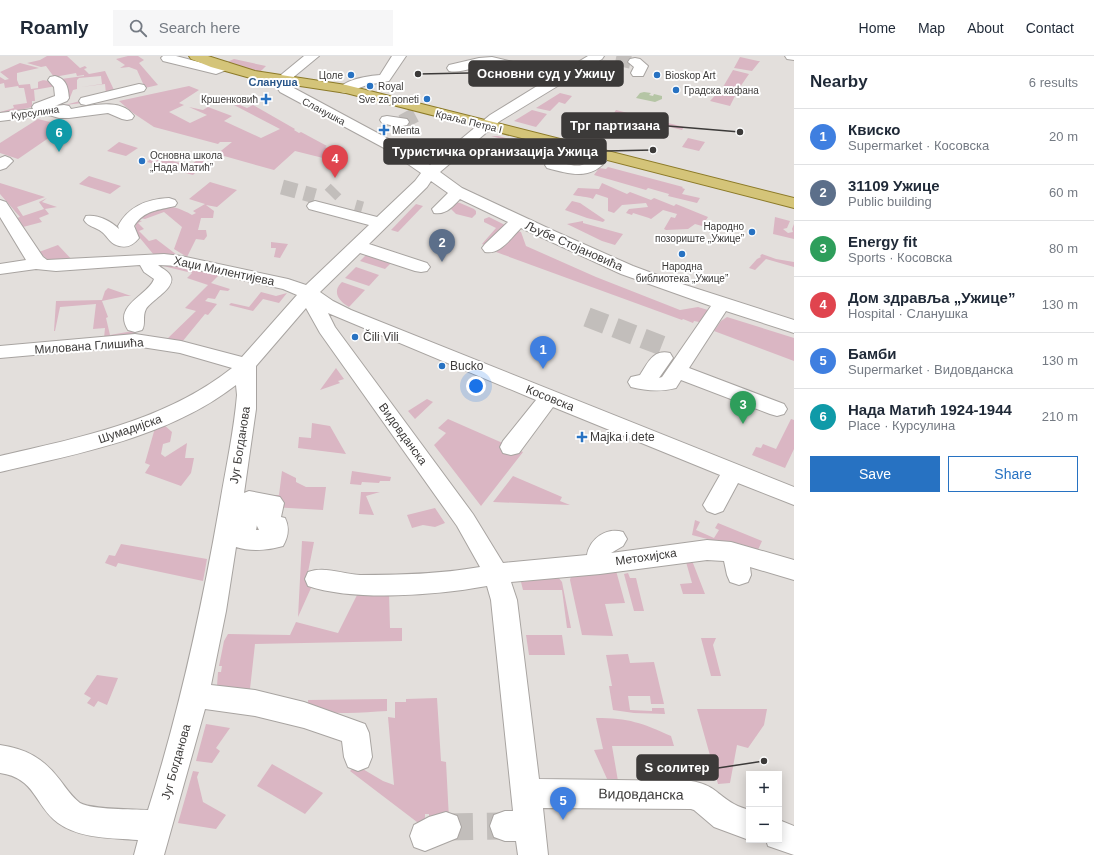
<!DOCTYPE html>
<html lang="en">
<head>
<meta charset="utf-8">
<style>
	body { margin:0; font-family:Helvetica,sans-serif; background:#f6f6f7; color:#1f2937 }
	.controls { position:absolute; right:12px; bottom:12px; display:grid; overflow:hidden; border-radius:0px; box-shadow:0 2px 10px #0003 }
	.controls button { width:36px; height:36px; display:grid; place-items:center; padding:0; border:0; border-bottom:1px solid #e0e1e3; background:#fff; color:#1f2937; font:20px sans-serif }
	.you { position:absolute; left:476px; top:330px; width:14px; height:14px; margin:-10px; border:3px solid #fff; border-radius:50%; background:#1a73e8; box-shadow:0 0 0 6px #1a73e833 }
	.badge { display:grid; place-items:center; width:26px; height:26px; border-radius:50%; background:#2772c2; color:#fff; font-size:13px; font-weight:700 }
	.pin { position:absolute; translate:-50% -33px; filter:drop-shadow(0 1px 2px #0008) }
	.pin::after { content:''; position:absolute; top:21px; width:14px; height:12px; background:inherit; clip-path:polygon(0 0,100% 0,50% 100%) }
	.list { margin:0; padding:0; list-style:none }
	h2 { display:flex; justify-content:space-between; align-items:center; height:52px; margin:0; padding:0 16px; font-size:17px }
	h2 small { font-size:13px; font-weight:400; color:#747a83 }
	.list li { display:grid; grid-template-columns:26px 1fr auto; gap:12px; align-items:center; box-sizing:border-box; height:56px; padding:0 16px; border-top:1px solid #e0e1e3 }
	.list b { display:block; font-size:15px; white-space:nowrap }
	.list p { margin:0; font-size:13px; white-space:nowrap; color:#747a83 }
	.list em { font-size:13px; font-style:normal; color:#747a83 }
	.actions { display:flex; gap:8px; padding:12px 16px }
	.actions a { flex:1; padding:9px 0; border:1px solid #2772c2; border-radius:0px; text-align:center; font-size:14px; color:#2772c2 }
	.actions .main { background:#2772c2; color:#fff }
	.icon { flex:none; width:22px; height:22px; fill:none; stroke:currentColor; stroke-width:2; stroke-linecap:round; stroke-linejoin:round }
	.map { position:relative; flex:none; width:794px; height:799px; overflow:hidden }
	header { display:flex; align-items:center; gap:24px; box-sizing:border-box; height:56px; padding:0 20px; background:#fff; border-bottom:1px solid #e0e1e3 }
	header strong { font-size:19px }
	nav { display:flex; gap:22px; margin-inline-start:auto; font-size:14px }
	.search { width:280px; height:36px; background:#f6f6f7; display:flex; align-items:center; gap:10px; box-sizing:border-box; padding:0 14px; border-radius:0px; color:#747a83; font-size:15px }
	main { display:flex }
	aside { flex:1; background:#fff }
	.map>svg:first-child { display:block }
	.green { fill:#dab6c3 }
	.water { fill:#b5c5a5 }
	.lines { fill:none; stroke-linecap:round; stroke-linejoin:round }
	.minor-tunnel-far2 { stroke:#c2bebb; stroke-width:15; stroke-dasharray:15 8; stroke-linecap:butt }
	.minor-tunnel-far1 { stroke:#c2bebb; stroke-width:20; stroke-dasharray:20 10; stroke-linecap:butt }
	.minor-tunnel { stroke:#c2bebb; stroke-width:27; stroke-dasharray:27 14; stroke-linecap:butt }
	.minor-casing { stroke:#a8a4a1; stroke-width:2 }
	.major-casing { stroke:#8c7a28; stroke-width:2 }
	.minor { fill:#fff; fill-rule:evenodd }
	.major { fill:#d4c479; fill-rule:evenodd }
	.poi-dot { fill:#2772c2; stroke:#fff; stroke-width:1.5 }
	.labels { text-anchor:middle; stroke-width:4; stroke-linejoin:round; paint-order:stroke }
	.far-poi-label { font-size:10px; fill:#3c3a39; stroke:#fff; text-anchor:start }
	.far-street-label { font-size:10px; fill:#3c3a39; stroke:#fff }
	.far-neighbourhood-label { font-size:11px; font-weight:bold; fill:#28568a; stroke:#fff }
	.street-label { font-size:12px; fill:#3c3a39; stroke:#fff }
	.poi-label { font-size:12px; fill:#3c3a39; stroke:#fff; text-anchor:start }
	.near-street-label { font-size:14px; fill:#3c3a39; stroke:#fff }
	.leader { fill:none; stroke:#3c3a39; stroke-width:1.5 }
	.callout-dot { fill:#3c3a39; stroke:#fff; stroke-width:1.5 }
	.callout { fill:#3c3a39; stroke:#3c3a39; stroke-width:1.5 }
	.callout-label { font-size:13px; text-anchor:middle; font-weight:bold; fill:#fff }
</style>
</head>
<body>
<header>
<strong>Roamly</strong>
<div class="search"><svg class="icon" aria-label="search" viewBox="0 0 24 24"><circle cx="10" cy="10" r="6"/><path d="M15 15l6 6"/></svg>Search here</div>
<nav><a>Home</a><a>Map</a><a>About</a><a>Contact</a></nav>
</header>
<main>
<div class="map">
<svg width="794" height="799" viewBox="0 0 794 799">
	<rect width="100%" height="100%" fill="#e3dfdc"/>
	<g class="green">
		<path d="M47,0H67L80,12L85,10L87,12L84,13L89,18L105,15L114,34L118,33L108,42L109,44L65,49L91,42L92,39L106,38L105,28L81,31L102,28L101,20L79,22L77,24V33L73,34L69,44L43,53L57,47L61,23L84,20V19L77,20L76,17L54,21L46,10L41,11L27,7L40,4Z"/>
		<path d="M128,0H138L144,4L139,7L158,29L145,32L137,14L129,11L120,12L125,9L116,3Z"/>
		<path d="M740,1L758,5H760L752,15L734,12Z"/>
		<path d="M234,3L266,10L260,16L227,6Z"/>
		<path d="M20,7L39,12L17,17V24L19,29L30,28L31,33L38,32V26C46,22 50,26 56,30L34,34L35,45H32V51L0,59V56L14,52L13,49L27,47L24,32H19L18,30L5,32L4,27L0,28V21L5,24L9,23L0,16Z"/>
		<path d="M733,14L749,18L738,34L723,31Z"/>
		<path d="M189,30L199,34L179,47L184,49L169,56L190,67L207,59L189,51L203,54L208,51L232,60L224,65L261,82L280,73L234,49L237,47L234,46L238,43L244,46L240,49L247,52L253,49L295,73L294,74L299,77L301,76L327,90L325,91L334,96L327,103L295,95L274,114L217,98L232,86H220L218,88L154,71L133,57L119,45Z"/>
		<path d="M720,34L736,38L730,50L710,45Z"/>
		<path d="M560,37L572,40L565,48L559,46L550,55L536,52Z"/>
		<path d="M532,54L547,58L536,71L514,65Z"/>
		<path d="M616,54L684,71L682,74L614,57Z"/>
		<path d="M38,63L66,70L18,103L0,97V87Z"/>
		<path d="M491,80H498L572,99L570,101Z"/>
		<path d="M688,82L705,86L699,95L682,91Z"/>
		<path d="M119,86L138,92L126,100L107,95Z"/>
		<path d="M206,97L213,99L192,115L195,117L193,119L182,116Z"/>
		<path d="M154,100L180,107L173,113L147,106Z"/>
		<path d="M608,111L683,131L682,132L685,133L682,138L700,142L697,147L668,140L669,138L648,132L646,134L594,119L599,112L606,113Z"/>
		<path d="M89,120L121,130L110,138L79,128Z"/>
		<path d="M210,126L237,134L217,151L206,149L214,155L213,162H201L198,174H206L207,180L204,184L196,183L187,201L174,193L182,171L164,156L145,163L139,162C162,149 168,146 192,159L196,157L193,155L205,148L189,143Z"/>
		<path d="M0,127L45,141L17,151L23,160L44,153L39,146L47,142L42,146L57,151L45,153L49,158L39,162L42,166L23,171L17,162L20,161L0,138Z"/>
		<path d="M602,127L627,138L630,136L651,144L654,142L674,150L676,148L708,161L702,170L695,168L688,173L666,174L664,173L671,161L675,162L677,158L663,154L651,163L649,162L633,157L632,159L626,157L629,153L648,151L646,147L622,149L614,157L608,155V142L596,138L593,143C587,140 580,141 573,139L578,132L599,133Z"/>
		<path d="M572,145L580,147L605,164L603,166L587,162L565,154Z"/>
		<path d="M454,146L460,147L474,153L476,155V158L472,162L456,158L450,152Z"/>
		<path d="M416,148L423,150L398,176L391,174Z"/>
		<path d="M489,161L507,170L487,190L482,188L496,172L484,166V163Z"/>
		<path d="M775,161L790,165L787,172L783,173L788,177L793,176L792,173L794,168V183L773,178Z"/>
		<path d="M136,164L142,165L138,167L144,173L139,175L149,185L156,183L177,199H154L135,176Z"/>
		<path d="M583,165V167L623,178L615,189L602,185L567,168Z"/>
		<path d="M518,175L521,176L526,190L596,221L680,254L698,251L708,254L699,266L694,265L693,267L683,263L682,264L496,196L498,194L496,193Z"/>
		<path d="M271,186L288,188L280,202L274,201L276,192H271Z"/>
		<path d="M58,189L73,205H49L39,196Z"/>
		<path d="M368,197L393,205L385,213L360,205Z"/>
		<path d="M762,198L776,203L794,206V211L766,203L755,214L749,212L757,203L761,201L760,200Z"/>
		<path d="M164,207L221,217L211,227L230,233L228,235L220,234L215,243L208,242L205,245L217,248L208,259L205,258L182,286L167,283L196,255L185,252L208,229L187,222L192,217L159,209Z"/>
		<path d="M356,211L379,219L369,230L345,222Z"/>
		<path d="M342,226L365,234L349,251C338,245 332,235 342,226Z"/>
		<path d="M108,232L131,240H125L102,245L108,261L106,262L110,279L133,275H137L130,281L104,282L105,272L93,273L96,248L60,251L55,275H54L56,245L102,244L105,235Z"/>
		<path d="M261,236L276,240L287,237L279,247L263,243L253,255L229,249L231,247L249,251Z"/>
		<path d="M727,261L794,282V305L714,275L721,265Z"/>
		<path d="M336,312L344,323L338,325L340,327L320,334Z"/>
		<path d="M427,343L433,346L415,363L408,355Z"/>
		<path d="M448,363L523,396L481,450L434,389L446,377L438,372Z"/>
		<path d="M791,363L794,364V393L785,412L752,399L756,391L761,392L763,388L776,393Z"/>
		<path d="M312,367L330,370L346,398L298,392L299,381L311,382Z"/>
		<path d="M163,368L172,376L170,386L163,388L161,398L165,401L187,387L185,402H194L191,417L181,430L145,417L150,409L145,407L155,372Z"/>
		<path d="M282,415L296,422V426L306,431H326L323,454L272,451L275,439H279Z"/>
		<path d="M352,415L391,421L390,425H380L379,427L362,426L361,429L350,428Z"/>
		<path d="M513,420L562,441L560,445L570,449L493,446Z"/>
		<path d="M361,436H380L366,440L374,459L359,458Z"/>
		<path d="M435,452L445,467L435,471L423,469L412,472L407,459Z"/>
		<path d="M695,464L700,466L696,474L714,482L719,474L715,472L718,467L762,485L757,496L692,479Z"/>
		<path d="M302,485L314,486L306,526L310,527L309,531L311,532L298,561Z"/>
		<path d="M121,488L207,503L203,525L118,507L116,511L105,507L109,499L115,500Z"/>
		<path d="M691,502L705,538H683L680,528L692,527L686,506Z"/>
		<path d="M615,511L625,547L605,548L613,580L582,579L570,524L571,520Z"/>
		<path d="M628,517L630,522H636L644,555H634L624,518Z"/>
		<path d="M558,521L562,526L571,572H567L562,534H523L521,526Z"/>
		<path d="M359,535L389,536L390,572H402V585L255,588L250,633L217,630L218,616H221L222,610H219L224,585L228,578L290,579L296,566L338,577Z"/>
		<path d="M526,579H562L565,599H529Z"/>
		<path d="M701,582H716L713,589L721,620H711Z"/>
		<path d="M628,598L630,607L654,606L664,648H651L650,640H628L630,654L652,655V652H664L665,658L634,657L613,654L609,630H612L606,599Z"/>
		<path d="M97,619L118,622L107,649L98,645L94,651L87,647L91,642L84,638Z"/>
		<path d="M437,642L441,705L446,706L449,763H429V758H425V776L417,766L350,715L356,709L383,725L394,729L388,661L395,662V646H406V643Z"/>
		<path d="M387,643V655C362,656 331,661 308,650V644Z"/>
		<path d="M697,653H767L764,669L748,692L737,689L730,727L718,728Z"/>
		<path d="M596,662C629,662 642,667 671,680L674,690H612L618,725H608L594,694L603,693Z"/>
		<path d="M206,668L230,672L216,692L220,695L212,707L196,705Z"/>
		<path d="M272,708L323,737L305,758L257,730Z"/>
		<path d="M193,715L199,716L197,721L203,746L226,759L216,773L178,767Z"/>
	</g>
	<path class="water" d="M644,36L651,37L649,39L653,40L654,38L662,40V43L655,46L636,42L640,37Z"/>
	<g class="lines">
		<g class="minor-tunnel-far2">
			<path d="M616,2L635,6"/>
			<path d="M402,66L417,58"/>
			<path d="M282,131L315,140"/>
			<path d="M330,139L336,133"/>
			<path d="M355,151L362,153"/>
		</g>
		<path class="minor-tunnel-far1" d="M587,261L663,290"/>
		<path class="minor-tunnel" d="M446,771L505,770"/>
		<defs>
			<g id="minor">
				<path d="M163,0H176L214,10L224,6L229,7L231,10L229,13L216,18L163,5L161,2Z"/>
				<path d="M304,0H319L290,24V30L396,87L430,109L490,59L550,22C532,18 511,11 492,9C478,8 463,18 449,15L447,12L449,9L479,2L492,1L560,17L588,0H604L602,3L500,65L440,116L462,132L552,174L633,210L679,227L794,264V277L726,255L689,312L784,348L787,353L784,358L777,360L770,358L681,324L676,332C660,336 647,335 631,331L628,326L631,321L640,319C648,307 653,293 670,297L673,302L659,322L662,321L711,250L621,218L521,172C511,182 500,199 485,196L482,192L485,188L508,166L460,143C452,151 446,159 434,157L432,153L448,137L431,125L427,131L369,188L427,207L430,211L427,215L421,216L415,215L360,197L320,236L333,245L351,254L794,431V449L738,427L723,455L715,458L707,455L703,449L720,419L553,351L519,397L511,399L503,397L500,391L503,385L536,344L328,257L335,271L473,458L503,507L587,499C590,482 607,471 623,476L627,483L623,490L611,497L707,484L731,486L794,504V524L750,511L751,519L748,526L739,529L730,526L727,519L724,505L707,504L600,518L511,526L517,544L539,723L691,725C715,729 716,738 734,748C739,751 744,752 749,754V784L714,771L694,754L691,753L543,752L548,799H518L516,785H505L494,781L490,770L494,759L505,755H513L491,544L487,530C438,539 356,546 308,530L305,523L308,516C325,510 342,518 360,519C399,519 441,518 480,511L457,470L320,277L306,252L256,310V353L244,437L249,435L280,441L284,447L281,461L285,462C290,472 288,481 283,490C270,494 250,496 236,491L226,555L211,629L255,634L304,646L365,668L369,677L372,701L368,711L358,715L348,711L344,701L342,685L304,672L255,660L205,653L164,799H134L138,784C113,782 80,783 58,767C34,749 36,722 0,717V689C27,693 43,702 60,724C66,732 72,741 80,747C93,754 132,753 148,754C180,653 202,551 220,447C226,411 234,375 237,339L236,329C169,381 81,397 0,416V400C81,381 165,365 232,312L180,297L135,290L0,302V290L135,278L181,285L242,301L297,239L283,233L181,210L158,209C161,212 167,214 170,219C178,231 151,244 146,253C142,260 146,268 142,274L135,276L128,274C112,249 149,239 154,223L144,216L140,209L56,215L36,213L0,218V208L26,204L0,161V144L6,146L43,201L47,204L164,198L181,200L288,223L306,229L369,169L309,153L307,150L309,147L315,145L377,161L415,125L421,117L386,93L280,36L275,29L276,23ZM257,469V470L259,474H256Z"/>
				<path d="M392,0H406L389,25L367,29L346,37L341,36L339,33C346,23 368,20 380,19Z"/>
				<path d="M785,0H794V4L787,3Z"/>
				<path d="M635,2L640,3L648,10L643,20H633L631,17L634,11L628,6L630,3Z"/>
				<path d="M55,20C67,23 68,32 69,42L67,45L55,50L64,49L69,50L71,53C90,50 121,41 134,60L132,63L127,64L122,63L108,57L69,62H59L49,59L0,65V57L33,53L32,51L34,48L55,40L54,31L48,24L50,21Z"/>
				<path d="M139,28L144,29L146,32L144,35L86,49L81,48L79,45L81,42Z"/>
				<path d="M387,60L407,63L409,66L407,69L398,71L382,67L380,64L382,61Z"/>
				<path d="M603,94L608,96L611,99C593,125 574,119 547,112L545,109L547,106C559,103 571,112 582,109C591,106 594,97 603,94Z"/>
				<path d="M5,100L10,102L13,105L6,112L0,114V102Z"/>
				<path d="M169,142L175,144L177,147L175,150C159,154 144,154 134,170L139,182C132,191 124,193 114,188C109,185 106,179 102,176C96,171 88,171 84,164L86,160C97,158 111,165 119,173L118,170C129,150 147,143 169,142Z"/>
				<path d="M446,756L457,760L461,771L457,782L425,795L414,791L410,780L414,769L429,761Z"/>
				<path d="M779,764L794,770V799L768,790L766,784H779Z"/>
			</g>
			<path id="major" d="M189,0H208L255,15L346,29L794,142V152L346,37L254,23L211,11L191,3Z"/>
		</defs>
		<use href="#minor" class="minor-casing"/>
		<use href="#major" class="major-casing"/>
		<use href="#minor" class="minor"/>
		<use href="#major" class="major"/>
	</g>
	<g class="poi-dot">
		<circle cx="351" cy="19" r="4"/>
		<circle cx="657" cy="19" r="4"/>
		<circle cx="370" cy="30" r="4"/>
		<circle cx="676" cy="34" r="4"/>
		<path d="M264 37h4v4h4v4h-4v4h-4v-4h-4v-4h4z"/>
		<circle cx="427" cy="43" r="4"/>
		<path d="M382 68h4v4h4v4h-4v4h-4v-4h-4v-4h4z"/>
		<circle cx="142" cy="105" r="4"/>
		<circle cx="752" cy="176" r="4"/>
		<circle cx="682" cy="198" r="4"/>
		<circle cx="355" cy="281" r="4"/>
		<circle cx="442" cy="310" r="4"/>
		<path d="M580 375h4v4h4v4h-4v4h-4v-4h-4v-4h4z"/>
	</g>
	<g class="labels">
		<g class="far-poi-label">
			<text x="343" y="23" text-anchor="end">Цоле</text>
			<text x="665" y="23">Bioskop Art</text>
			<text x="378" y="34">Royal</text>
			<text x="684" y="38">Градска кафана</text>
			<text x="258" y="47" text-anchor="end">Кршенковић</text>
			<text x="419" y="47" text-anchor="end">Sve za poneti</text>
			<text x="392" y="78">Menta</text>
			<text x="150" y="103">Основна школа<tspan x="150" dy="12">„Нада Матић”</tspan></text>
			<text x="744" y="174" text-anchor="end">Народно<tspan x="744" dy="12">позориште „Ужице”</tspan></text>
			<text x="682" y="214" text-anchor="middle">Народна<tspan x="682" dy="12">библиотека „Ужице”</tspan></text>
		</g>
		<g class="far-street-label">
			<text transform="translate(324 55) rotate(28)" y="4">Сланушка</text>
			<text transform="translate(35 56) rotate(-8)" y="4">Курсулина</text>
			<text transform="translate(469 65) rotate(14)" y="4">Краља Петра I</text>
		</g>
		<g class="far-neighbourhood-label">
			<text x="273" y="30">Слануша</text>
		</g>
		<g class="street-label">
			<text transform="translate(574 190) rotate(24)" y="4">Љубе Стојановића</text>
			<text transform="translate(224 215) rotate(12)" y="4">Хаџи Милентијева</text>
			<text transform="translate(89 290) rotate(-4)" y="4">Милована Глишића</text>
			<text transform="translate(550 342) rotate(22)" y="4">Косовска</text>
			<text transform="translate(130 373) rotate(-19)" y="4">Шумадијска</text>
			<text transform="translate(403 378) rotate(54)" y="4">Видовданска</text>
			<text transform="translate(240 389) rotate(-81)" y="4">Југ Богданова</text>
			<text transform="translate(646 501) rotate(-8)" y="4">Метохијска</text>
			<text transform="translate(176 706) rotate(-74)" y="4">Југ Богданова</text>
		</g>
		<g class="poi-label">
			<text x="363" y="285">Čili Vili</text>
			<text x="450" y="314">Bucko</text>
			<text x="590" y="385">Majka i dete</text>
		</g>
		<g class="near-street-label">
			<text transform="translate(641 738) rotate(1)" y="5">Видовданска</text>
		</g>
	</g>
	<path class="leader" d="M418 18L469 17M740 76L668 70M653 94L606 95M764 705L718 712"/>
	<g class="callout-dot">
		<circle cx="418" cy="18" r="4"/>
		<circle cx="740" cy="76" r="4"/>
		<circle cx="653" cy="94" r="4"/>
		<circle cx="764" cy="705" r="4"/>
	</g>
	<g class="callout">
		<rect x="469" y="5" width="154" height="25" rx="4"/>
		<rect x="562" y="57" width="106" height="25" rx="4"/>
		<rect x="384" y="83" width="222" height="25" rx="4"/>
		<rect x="637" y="699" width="81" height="25" rx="4"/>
	</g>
	<g class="callout-label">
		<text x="546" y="22">Основни суд у Ужицу</text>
		<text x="615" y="74">Трг партизана</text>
		<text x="495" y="100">Туристичка организација Ужица</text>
		<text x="677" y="716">S солитер</text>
	</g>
</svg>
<div class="controls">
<button>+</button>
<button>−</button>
</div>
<div class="you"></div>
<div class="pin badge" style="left:543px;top:313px;background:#3f7fe0">1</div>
<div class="pin badge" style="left:442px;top:206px;background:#5c6f8a">2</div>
<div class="pin badge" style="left:743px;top:368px;background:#2e9e5b">3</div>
<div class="pin badge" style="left:335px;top:122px;background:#e0444e">4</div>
<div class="pin badge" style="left:563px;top:764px;background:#3f7fe0">5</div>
<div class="pin badge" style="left:59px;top:96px;background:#0f9aa8">6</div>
</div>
<aside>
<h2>Nearby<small>6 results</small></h2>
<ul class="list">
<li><span class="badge" style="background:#3f7fe0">1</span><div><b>Квиско</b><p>Supermarket · Косовска</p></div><em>20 m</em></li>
<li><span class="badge" style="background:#5c6f8a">2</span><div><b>31109 Ужице</b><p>Public building</p></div><em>60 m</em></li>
<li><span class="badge" style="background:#2e9e5b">3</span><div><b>Energy fit</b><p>Sports · Косовска</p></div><em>80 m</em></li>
<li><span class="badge" style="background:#e0444e">4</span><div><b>Дом здравља „Ужице”</b><p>Hospital · Сланушка</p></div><em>130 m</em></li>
<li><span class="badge" style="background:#3f7fe0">5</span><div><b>Бамби</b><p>Supermarket · Видовданска</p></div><em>130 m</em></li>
<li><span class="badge" style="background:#0f9aa8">6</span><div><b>Нада Матић 1924-1944</b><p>Place · Курсулина</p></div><em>210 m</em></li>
</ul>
<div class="actions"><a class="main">Save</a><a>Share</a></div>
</aside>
</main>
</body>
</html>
